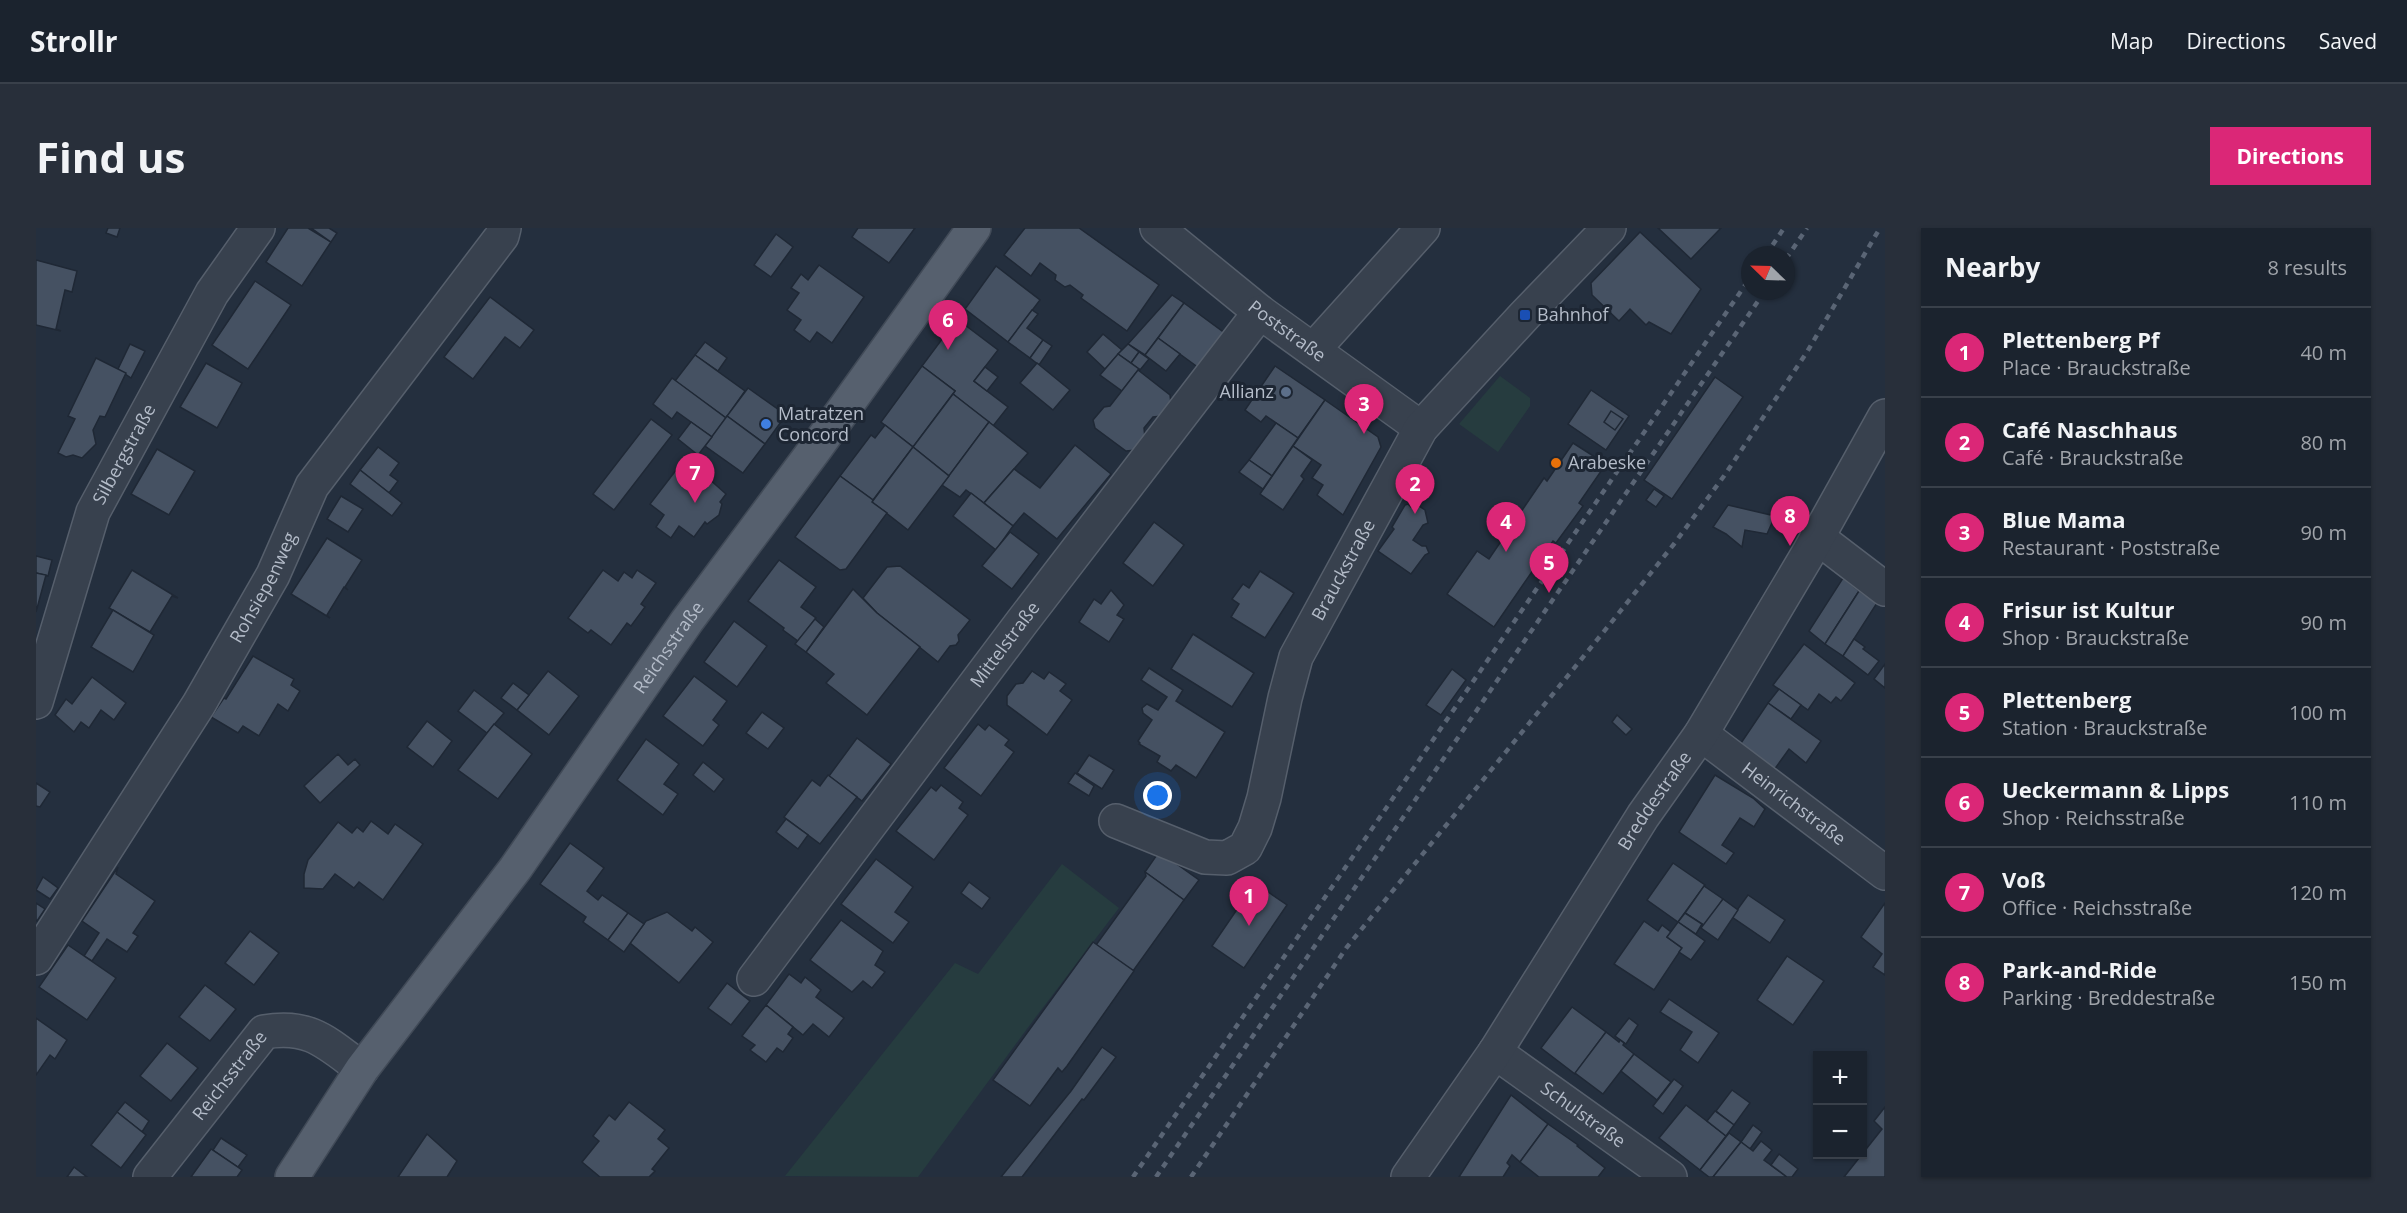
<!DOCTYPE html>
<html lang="en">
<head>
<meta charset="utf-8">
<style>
	body { margin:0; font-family:"Open Sans",sans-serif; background:#282f3a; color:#f1f3f6 }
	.controls { position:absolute; right:18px; bottom:18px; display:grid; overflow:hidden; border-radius:0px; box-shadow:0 2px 4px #0004 }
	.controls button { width:54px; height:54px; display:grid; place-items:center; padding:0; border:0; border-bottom:2px solid #39404a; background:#1b232e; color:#f1f3f6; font:30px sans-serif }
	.compass { position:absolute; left:1705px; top:18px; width:54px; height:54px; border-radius:50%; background:#1b232e; box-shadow:0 2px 4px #0004; rotate:293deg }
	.you { position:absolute; left:1122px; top:568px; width:21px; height:21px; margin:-15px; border:4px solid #fff; border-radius:50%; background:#1a73e8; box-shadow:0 0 0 9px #1a73e833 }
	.badge { display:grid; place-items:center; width:39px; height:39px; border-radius:50%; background:#db2777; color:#fff; font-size:20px; font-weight:700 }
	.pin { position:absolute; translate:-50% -50px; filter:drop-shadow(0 2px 3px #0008) }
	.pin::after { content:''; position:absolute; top:32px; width:21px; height:18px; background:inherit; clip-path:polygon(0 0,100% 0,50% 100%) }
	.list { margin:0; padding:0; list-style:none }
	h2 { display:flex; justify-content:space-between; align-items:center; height:78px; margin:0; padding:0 24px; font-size:26px }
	h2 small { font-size:20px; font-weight:400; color:#a0a4aa }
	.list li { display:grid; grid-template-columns:39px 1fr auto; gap:18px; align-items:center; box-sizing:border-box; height:90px; padding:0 24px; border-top:2px solid #39404a }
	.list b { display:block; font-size:22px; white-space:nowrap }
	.list p { margin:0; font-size:20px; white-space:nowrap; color:#a0a4aa }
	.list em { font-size:20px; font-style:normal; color:#a0a4aa }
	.map { position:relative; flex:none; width:1849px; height:949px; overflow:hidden; border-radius:0px }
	header { display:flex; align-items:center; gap:36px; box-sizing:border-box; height:84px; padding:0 30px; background:#1b232e; border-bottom:2px solid #39404a }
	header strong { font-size:28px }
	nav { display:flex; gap:33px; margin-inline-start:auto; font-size:21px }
	.intro { display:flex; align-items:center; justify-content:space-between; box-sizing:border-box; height:144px; padding:0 36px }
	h1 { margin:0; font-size:42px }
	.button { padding:15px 27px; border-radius:0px; background:#db2777; color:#fff; font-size:21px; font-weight:700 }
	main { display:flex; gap:36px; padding:0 36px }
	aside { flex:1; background:#1b232e; border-radius:0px; box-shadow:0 2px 4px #0004 }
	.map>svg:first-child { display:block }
	.green { fill:#263c3f }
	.building { fill:#455162; stroke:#1f2835; stroke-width:1.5 }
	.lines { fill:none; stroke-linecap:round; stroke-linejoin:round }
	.minor-casing { stroke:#565f6c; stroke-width:36 }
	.major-casing { stroke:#414a57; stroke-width:36 }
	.minor { stroke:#38414e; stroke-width:33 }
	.major { stroke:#56606e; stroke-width:33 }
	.rail { stroke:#5a6575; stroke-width:4.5; stroke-dasharray:6 6; stroke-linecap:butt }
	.transit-dot { fill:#1a4fb4; stroke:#1d2633; stroke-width:2 }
	.service-dot { fill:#5c6f8a; stroke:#1d2633; stroke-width:2 }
	.shop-dot { fill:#3f7fe0; stroke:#1d2633; stroke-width:2 }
	.food-dot { fill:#e8710a; stroke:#1d2633; stroke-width:2 }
	.labels { text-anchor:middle; stroke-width:6; stroke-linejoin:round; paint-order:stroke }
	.poi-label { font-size:18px; fill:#b4bcc9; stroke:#1d2633; text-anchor:start }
	.street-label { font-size:18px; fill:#b4bcc9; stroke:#1d2633 }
</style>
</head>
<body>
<header>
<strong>Strollr</strong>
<nav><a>Map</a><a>Directions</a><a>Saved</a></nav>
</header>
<div class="intro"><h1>Find us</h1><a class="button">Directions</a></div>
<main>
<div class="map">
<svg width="1849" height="949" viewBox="0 0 1849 949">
	<rect width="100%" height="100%" fill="#242f3e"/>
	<g class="green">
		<path d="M1464,148L1494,170V178L1462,224L1423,196Z"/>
		<path d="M1026,636L1083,680L999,790L882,949L749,948L919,735L942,746Z"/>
	</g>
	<g class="building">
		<path d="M72,0H84L81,9L70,5Z"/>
		<path d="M252,0H272L295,14L266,58L230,34Z"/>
		<path d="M275,0H293L301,5L295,14Z"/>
		<path d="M822,0H879L853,35L816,9Z"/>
		<path d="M989,0H1043L1123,57L1091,103L1045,70L1047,67L1034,57L1029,59L1019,52L1020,47L1004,35L995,48L968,27Z"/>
		<path d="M1622,0H1685L1655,31Z"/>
		<path d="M1604,4L1665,61L1635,106L1613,94L1610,97L1594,81L1583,93L1556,67L1555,55Z"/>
		<path d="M740,6L757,19L735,49L718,37Z"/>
		<path d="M0,32L41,43L36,64L29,62L20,101L25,103L0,97Z"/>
		<path d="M783,37L828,69L796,115L781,104L774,114L758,102L765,92L751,82L763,65L755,60L765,46L772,52Z"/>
		<path d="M960,38L1004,72L972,114L929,81Z"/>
		<path d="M219,53L255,77L212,141L176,117Z"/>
		<path d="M1136,67L1148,75L1109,127L1092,116Z"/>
		<path d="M454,69L498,102L484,120L469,109L437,151L408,129Z"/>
		<path d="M1148,75L1190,106L1163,140L1122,110Z"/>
		<path d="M996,82L1002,86L991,100L1007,112L994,130L972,114Z"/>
		<path d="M921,91L962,122L938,153L972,179L957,198L917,166L919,163L886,138Z"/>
		<path d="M1067,106L1086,122L1069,141L1051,124Z"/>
		<path d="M1122,110L1144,126L1130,143L1109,127Z"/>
		<path d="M1007,112L1016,118L1003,137L994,130Z"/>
		<path d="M669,114L691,130L682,143L659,127Z"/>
		<path d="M94,116L109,123L95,150L82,141Z"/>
		<path d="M1092,116L1103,124L1095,135L1082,126Z"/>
		<path d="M1103,124L1113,131L1104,142L1095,135Z"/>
		<path d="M1082,126L1103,141L1086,163L1064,147Z"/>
		<path d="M659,127L709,163L690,190L639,153Z"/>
		<path d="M60,130L90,145L69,189L64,188L57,202L60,216L46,230L37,227L30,229L22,225L39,191L32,188Z"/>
		<path d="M170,135L206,155L181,200L144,179Z"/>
		<path d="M1001,135L1034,162L1017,182L984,155Z"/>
		<path d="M886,138L919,163L877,219L845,194Z"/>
		<path d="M1239,138L1289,172L1262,210L1230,188L1225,194L1209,182Z"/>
		<path d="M949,139L962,149L951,163L938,153Z"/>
		<path d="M1102,142L1134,167L1135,176L1126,188L1117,189L1108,200L1109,210L1100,222L1090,223L1059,200L1057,192L1068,179L1074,178Z"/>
		<path d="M1679,149L1707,169L1636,271L1608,252Z"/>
		<path d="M636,150L690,190L676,209L641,184L636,191L617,176Z"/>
		<path d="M712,160L750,187L729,216L691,188Z"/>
		<path d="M1555,162L1593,188L1570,222L1532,196Z"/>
		<path d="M917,166L953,194L913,248L877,219Z"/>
		<path d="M1289,172L1342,209L1345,219L1307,287L1281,267L1287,257L1276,250L1285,237L1257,218Z"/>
		<path d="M1575,183L1587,191L1579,202L1568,194Z"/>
		<path d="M691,188L729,216L707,245L669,218Z"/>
		<path d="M615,191L636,207L578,282L557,266Z"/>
		<path d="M655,194L676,209L662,227L642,211Z"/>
		<path d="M953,194L992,225L948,275L930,262L924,269L906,257Z"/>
		<path d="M1240,195L1262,210L1236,248L1213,232Z"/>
		<path d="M849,197L877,219L837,272L804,248L835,207L839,210Z"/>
		<path d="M1537,215L1570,236L1543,275L1547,278L1520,315L1517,313L1458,399L1411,366L1441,323L1453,331L1508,250L1511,253Z"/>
		<path d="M1039,217L1075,246L1021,311L988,285L977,298L948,275L978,241L1004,260Z"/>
		<path d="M1257,218L1276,232L1265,248L1268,251L1247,282L1224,266Z"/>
		<path d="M342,219L363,235L354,247L362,253L353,265L324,242Z"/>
		<path d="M877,219L913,248L872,302L836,274Z"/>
		<path d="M121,221L159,243L133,287L95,266Z"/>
		<path d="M1213,232L1236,248L1227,261L1203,244Z"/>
		<path d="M650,236L661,244L663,242L690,266L684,274L686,276L683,287L671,296L669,294L658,309L643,298L635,310L620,299L628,287L614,276L644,237L647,240Z"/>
		<path d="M324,242L366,275L356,288L314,256Z"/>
		<path d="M804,248L837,272L836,274L851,285L810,341L804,342L759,309Z"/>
		<path d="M1618,261L1628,268L1620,279L1610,272Z"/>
		<path d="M935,265L977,298L960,322L917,288Z"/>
		<path d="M305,268L327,281L312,304L291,291Z"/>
		<path d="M1372,276L1375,279L1380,276L1389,282L1392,295L1387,297L1377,312L1386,318H1390L1393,325L1389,327L1375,346L1342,323L1358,301L1356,299L1369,277Z"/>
		<path d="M1692,277L1739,288L1731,306L1709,302L1706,319L1690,306L1677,299Z"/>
		<path d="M1118,294L1148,317L1117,358L1087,335Z"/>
		<path d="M974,304L1003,326L976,361L946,338Z"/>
		<path d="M291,310L326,332L309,359L312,362L308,359L291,387L294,390L255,366Z"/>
		<path d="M0,328L16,332L12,348L0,345Z"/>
		<path d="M743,332L780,359L765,379L780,390L762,413L747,402L748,400L712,373Z"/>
		<path d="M864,338L934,392L922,407L923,413L920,417L914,418L902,434L841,385L827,370L851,339Z"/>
		<path d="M96,342L142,370L136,368L114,404L73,380Z"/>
		<path d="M567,342L582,353L588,344L596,350L601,342L620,355L605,376L609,379L595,398L591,395L575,417L555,402L552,405L532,390Z"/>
		<path d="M1224,343L1258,365L1229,410L1195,389L1203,376L1196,371L1207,356L1213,360Z"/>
		<path d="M0,345L10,347L0,384Z"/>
		<path d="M1807,350L1823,363L1789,416L1773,403Z"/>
		<path d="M817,361L841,385L884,419L831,487L790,455L798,446L770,424Z"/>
		<path d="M1075,362L1088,377L1081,387L1088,391L1073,414L1043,394L1058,371L1065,376Z"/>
		<path d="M1823,363L1841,375L1807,428L1789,416Z"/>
		<path d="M77,382L118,407L97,444L55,419Z"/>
		<path d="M779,391L788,399L770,424L759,416Z"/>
		<path d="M698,393L731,418L701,459L668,434Z"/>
		<path d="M1157,406L1218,445L1196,479L1135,441Z"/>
		<path d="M1818,411L1829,419L1827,421L1843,433L1832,447L1807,428Z"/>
		<path d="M1768,416L1819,455L1805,473L1800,469L1795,475L1783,466L1772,482L1737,457Z"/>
		<path d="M217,428L258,451L255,457L264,463L252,483L242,476L223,508L207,498L202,505L175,489L188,470L190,471Z"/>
		<path d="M1849,436V460L1838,451Z"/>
		<path d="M1113,440L1147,462L1140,473L1189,504L1160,550L1140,537L1135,543L1121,534L1124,528L1103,516L1104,515L1102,513L1116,492L1107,485L1106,480L1111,476L1122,482L1131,469L1105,452Z"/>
		<path d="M1416,441L1430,452L1405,487L1390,477Z"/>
		<path d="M512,443L543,468L513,507L481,482Z"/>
		<path d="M996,443L1008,451L1013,444L1030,456L1024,463L1036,472L1011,507L971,477V468L980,456L987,455Z"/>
		<path d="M658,448L691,473L677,492L683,497L667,518L627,488Z"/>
		<path d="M56,449L90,475L78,492L65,482L53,500L45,494L38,504L19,487L30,471L36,476Z"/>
		<path d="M477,455L493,467L481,482L465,470Z"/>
		<path d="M1743,461L1765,477L1755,491L1732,475Z"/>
		<path d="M438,462L468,485L451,505L422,483Z"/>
		<path d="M1732,475L1785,513L1770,535L1753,521L1738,542L1703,518Z"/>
		<path d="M726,484L748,500L732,521L710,505Z"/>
		<path d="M1581,487L1596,501L1590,507L1576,494Z"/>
		<path d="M391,493L416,513L397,539L371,519Z"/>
		<path d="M458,496L496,526L462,571L422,542Z"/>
		<path d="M942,496L949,502L953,497L973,512L969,517L978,524L945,568L908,540Z"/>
		<path d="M821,510L855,536L826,573L793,548Z"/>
		<path d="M610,511L643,536L628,556L642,566L627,587L581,552Z"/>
		<path d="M302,526L312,537L319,531L324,537L284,575L268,558Z"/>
		<path d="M1053,527L1078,542L1066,561L1041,545Z"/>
		<path d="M667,534L688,551L678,564L657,547Z"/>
		<path d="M1039,545L1058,558L1053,568L1032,555Z"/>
		<path d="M792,547L821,569L784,616L748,589L776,552L784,558Z"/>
		<path d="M1679,547L1717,570L1729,581L1718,599L1704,590L1686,617L1698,625L1690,636L1643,604Z"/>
		<path d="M0,555L14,564L4,579L0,578Z"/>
		<path d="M905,557L927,574L923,580L932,587L898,632L860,603L895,559L900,563Z"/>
		<path d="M750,591L772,607L762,621L740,604Z"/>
		<path d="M335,593L352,606L359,596L387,616L347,672L323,654L318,660L299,646L287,661L268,660V646L272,632L302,594L316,605L321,599L327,604Z"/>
		<path d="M534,615L568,640L551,663L562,672L566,667L592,685L572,712L547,694L550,689L504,656Z"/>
		<path d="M1127,618L1131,629L1163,652L1148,672L1109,644Z"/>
		<path d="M840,631L877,659L859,684L873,694L857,715L805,676Z"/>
		<path d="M1637,635L1669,657L1642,694L1611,672Z"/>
		<path d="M82,639L80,646L119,673L97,705L102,708L91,724L71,711L56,733L48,728L63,705L46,693Z"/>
		<path d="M1109,644L1148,672L1097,743L1060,717L1110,648Z"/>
		<path d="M7,649L22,660L14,671L0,662Z"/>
		<path d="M933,654L954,670L946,681L925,665Z"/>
		<path d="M1219,655L1251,677L1208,740L1176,718Z"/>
		<path d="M1668,658L1687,671L1669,698L1649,685Z"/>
		<path d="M1712,667L1749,692L1734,715L1696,689Z"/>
		<path d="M1687,671L1702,682L1682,712L1665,700Z"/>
		<path d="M0,675L9,681L1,693L0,692Z"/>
		<path d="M1849,675V747L1837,739L1846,726L1825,709Z"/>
		<path d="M631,684L656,703L659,699L677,714L643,755L594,715L610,693Z"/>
		<path d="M592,685L608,696L588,724L572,712Z"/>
		<path d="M1649,685L1666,696L1660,706L1642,694Z"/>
		<path d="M805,692L847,723L839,737L849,744L836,760L827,753L816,764L774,732Z"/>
		<path d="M1608,693L1622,703L1626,697L1635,704L1631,709L1646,720L1618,762L1578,736Z"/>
		<path d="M1642,694L1669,713L1655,732L1643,724L1646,720L1631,709Z"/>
		<path d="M214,703L243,725L218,757L189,735Z"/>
		<path d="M1057,714L1098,743L1031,838L1026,844L1022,840L994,878L957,852Z"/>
		<path d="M32,717L80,750L51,792L3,759Z"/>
		<path d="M1751,728L1788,753L1757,797L1721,772Z"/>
		<path d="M753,746L765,755L769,749L785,762L780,769L808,790L793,809L777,796L767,807L730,777Z"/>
		<path d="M691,755L714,773L695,797L672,780Z"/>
		<path d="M169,757L200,781L174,813L143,789Z"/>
		<path d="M1633,771L1683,805L1662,835L1644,822L1656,804L1624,784Z"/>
		<path d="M730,777L757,799L752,806L757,810L747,824L741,820L730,834L714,822L719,817L706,808Z"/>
		<path d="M1536,779L1570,804L1539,846L1505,820Z"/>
		<path d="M0,790L31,812L19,831L14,827L0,847Z"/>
		<path d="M1593,790L1602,797L1590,816L1579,808Z"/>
		<path d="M1570,804L1583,814L1584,812L1588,815L1587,817L1598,826L1567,866L1539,845Z"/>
		<path d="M131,815L162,840L135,873L104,848Z"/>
		<path d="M1066,819L1080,829L1048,872L1046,871L986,949H965L1035,863Z"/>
		<path d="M1598,826L1635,854L1621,872L1585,843Z"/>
		<path d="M1638,851L1647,858L1627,886L1617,878Z"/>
		<path d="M1696,862L1714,875L1698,897L1680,883Z"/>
		<path d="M1475,867L1512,896L1484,934L1476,927L1471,935L1474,938L1467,949H1423Z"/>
		<path d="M89,874L113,893L106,904L81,884Z"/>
		<path d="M593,874L629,902L622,911L633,920L616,941L619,943L613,949H564L546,934L563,913L557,908L573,887L579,892Z"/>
		<path d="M1650,877L1690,908L1664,942L1623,910Z"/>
		<path d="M1849,879V949H1808L1846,901L1838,893Z"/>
		<path d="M1679,883L1698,897L1690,908L1671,893Z"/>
		<path d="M81,884L110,907L85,940L55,917Z"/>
		<path d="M1512,896L1542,917L1541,918L1569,940L1562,949H1503L1484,934Z"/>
		<path d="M1717,897L1726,904L1714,921L1705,914Z"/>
		<path d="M1693,905L1705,914L1677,949H1673L1664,942Z"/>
		<path d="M391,906L421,933L411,949H362Z"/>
		<path d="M185,910L211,927L202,939L177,922Z"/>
		<path d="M1725,913L1736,922L1728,932L1751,949H1677L1705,914L1717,923Z"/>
		<path d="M175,921L206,942L201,949H155Z"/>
		<path d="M1743,926L1762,941L1756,949H1751L1735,937Z"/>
		<path d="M38,939L51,949H31Z"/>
	</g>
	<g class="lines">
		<defs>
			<g id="minor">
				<path id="s1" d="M1121,0L1224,84L1385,200"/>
				<path d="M1277,122L1387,0"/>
				<path d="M1781,309L1849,361"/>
				<path id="s2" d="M0,474L57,284L176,65L222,0"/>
				<path id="s3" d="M1665,506L1849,645"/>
				<path id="s4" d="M1080,593L1169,629L1191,630L1209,620L1219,600L1228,570L1249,470L1260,429L1385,200L1489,87L1573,0"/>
				<path id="s5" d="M0,730L163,476L237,347L276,258L466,8L468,0"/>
				<path id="s6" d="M718,751L986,394L1224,84"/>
				<path id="s7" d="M1459,824L1634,949"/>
				<path id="s8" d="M114,949L228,804C274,796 291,815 326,841"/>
				<path id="s9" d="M1372,949L1459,824L1607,588L1665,506L1772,326L1849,188"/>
			</g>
			<g id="major">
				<path id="s10" d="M256,949L326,841L479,641L651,393L780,220L938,0"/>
			</g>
		</defs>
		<use href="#minor" class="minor-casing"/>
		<use href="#major" class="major-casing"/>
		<use href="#minor" class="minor"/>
		<use href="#major" class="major"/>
		<g class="rail">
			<path d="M1730,27L1748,0"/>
			<path d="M1750,31L1771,0"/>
			<path d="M1097,949L1714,50"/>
			<path d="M1120,949L1729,63"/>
			<path d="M1155,949L1311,719L1574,396L1638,316L1688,248L1771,124L1844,0"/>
		</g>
	</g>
	<rect class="transit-dot" x="1483" y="81" width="12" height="12" rx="3"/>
	<circle class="service-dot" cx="1250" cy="164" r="6"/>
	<circle class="shop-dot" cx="730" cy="196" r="6"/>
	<circle class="food-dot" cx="1520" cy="235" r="6"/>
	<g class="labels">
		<g class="poi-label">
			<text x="1501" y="93">Bahnhof</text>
			<text x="1238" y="170" text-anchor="end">Allianz</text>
			<text x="742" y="192">Matratzen<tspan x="742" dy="21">Concord</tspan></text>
			<text x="1532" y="241">Arabeske</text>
		</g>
		<g class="street-label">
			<text dy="6" stroke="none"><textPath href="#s1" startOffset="166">Poststraße</textPath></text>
			<text dy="6" stroke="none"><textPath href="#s2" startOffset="264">Silbergstraße</textPath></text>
			<text dy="6" stroke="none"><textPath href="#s4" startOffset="436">Brauckstraße</textPath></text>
			<text dy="6" stroke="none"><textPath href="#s5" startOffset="435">Rohsiepenweg</textPath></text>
			<text dy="6" stroke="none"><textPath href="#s6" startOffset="418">Mittelstraße</textPath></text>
			<text dy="6" stroke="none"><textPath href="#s10" startOffset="650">Reichsstraße</textPath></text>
			<text dy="6" stroke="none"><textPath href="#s9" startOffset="450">Breddestraße</textPath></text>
			<text dy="6" stroke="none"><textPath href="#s3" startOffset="116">Heinrichstraße</textPath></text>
			<text dy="6" stroke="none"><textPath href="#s8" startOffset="129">Reichsstraße</textPath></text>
			<text dy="6" stroke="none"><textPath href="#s7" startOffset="108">Schulstraße</textPath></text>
		</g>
	</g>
</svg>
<div class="controls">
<button>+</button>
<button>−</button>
</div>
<svg class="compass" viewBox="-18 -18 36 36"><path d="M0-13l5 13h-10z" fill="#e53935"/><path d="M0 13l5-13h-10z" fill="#a0a4aa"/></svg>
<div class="you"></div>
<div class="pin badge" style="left:1213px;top:698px">1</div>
<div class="pin badge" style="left:1379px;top:286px">2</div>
<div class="pin badge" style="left:1328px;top:206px">3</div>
<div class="pin badge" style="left:1470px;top:324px">4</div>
<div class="pin badge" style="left:1513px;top:365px">5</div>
<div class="pin badge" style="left:912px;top:122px">6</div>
<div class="pin badge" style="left:659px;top:275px">7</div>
<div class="pin badge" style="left:1754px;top:318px">8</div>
</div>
<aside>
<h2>Nearby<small>8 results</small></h2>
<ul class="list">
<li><span class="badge">1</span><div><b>Plettenberg Pf</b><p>Place · Brauckstraße</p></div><em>40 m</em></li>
<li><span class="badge">2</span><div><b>Café Naschhaus</b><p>Café · Brauckstraße</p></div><em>80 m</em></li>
<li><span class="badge">3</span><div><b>Blue Mama</b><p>Restaurant · Poststraße</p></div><em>90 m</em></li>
<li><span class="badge">4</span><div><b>Frisur ist Kultur</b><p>Shop · Brauckstraße</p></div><em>90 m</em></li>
<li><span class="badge">5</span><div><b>Plettenberg</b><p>Station · Brauckstraße</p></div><em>100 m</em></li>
<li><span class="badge">6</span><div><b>Ueckermann &amp; Lipps</b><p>Shop · Reichsstraße</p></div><em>110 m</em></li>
<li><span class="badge">7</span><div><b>Voß</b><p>Office · Reichsstraße</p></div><em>120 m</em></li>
<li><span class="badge">8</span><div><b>Park-and-Ride</b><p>Parking · Breddestraße</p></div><em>150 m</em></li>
</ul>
</aside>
</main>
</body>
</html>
